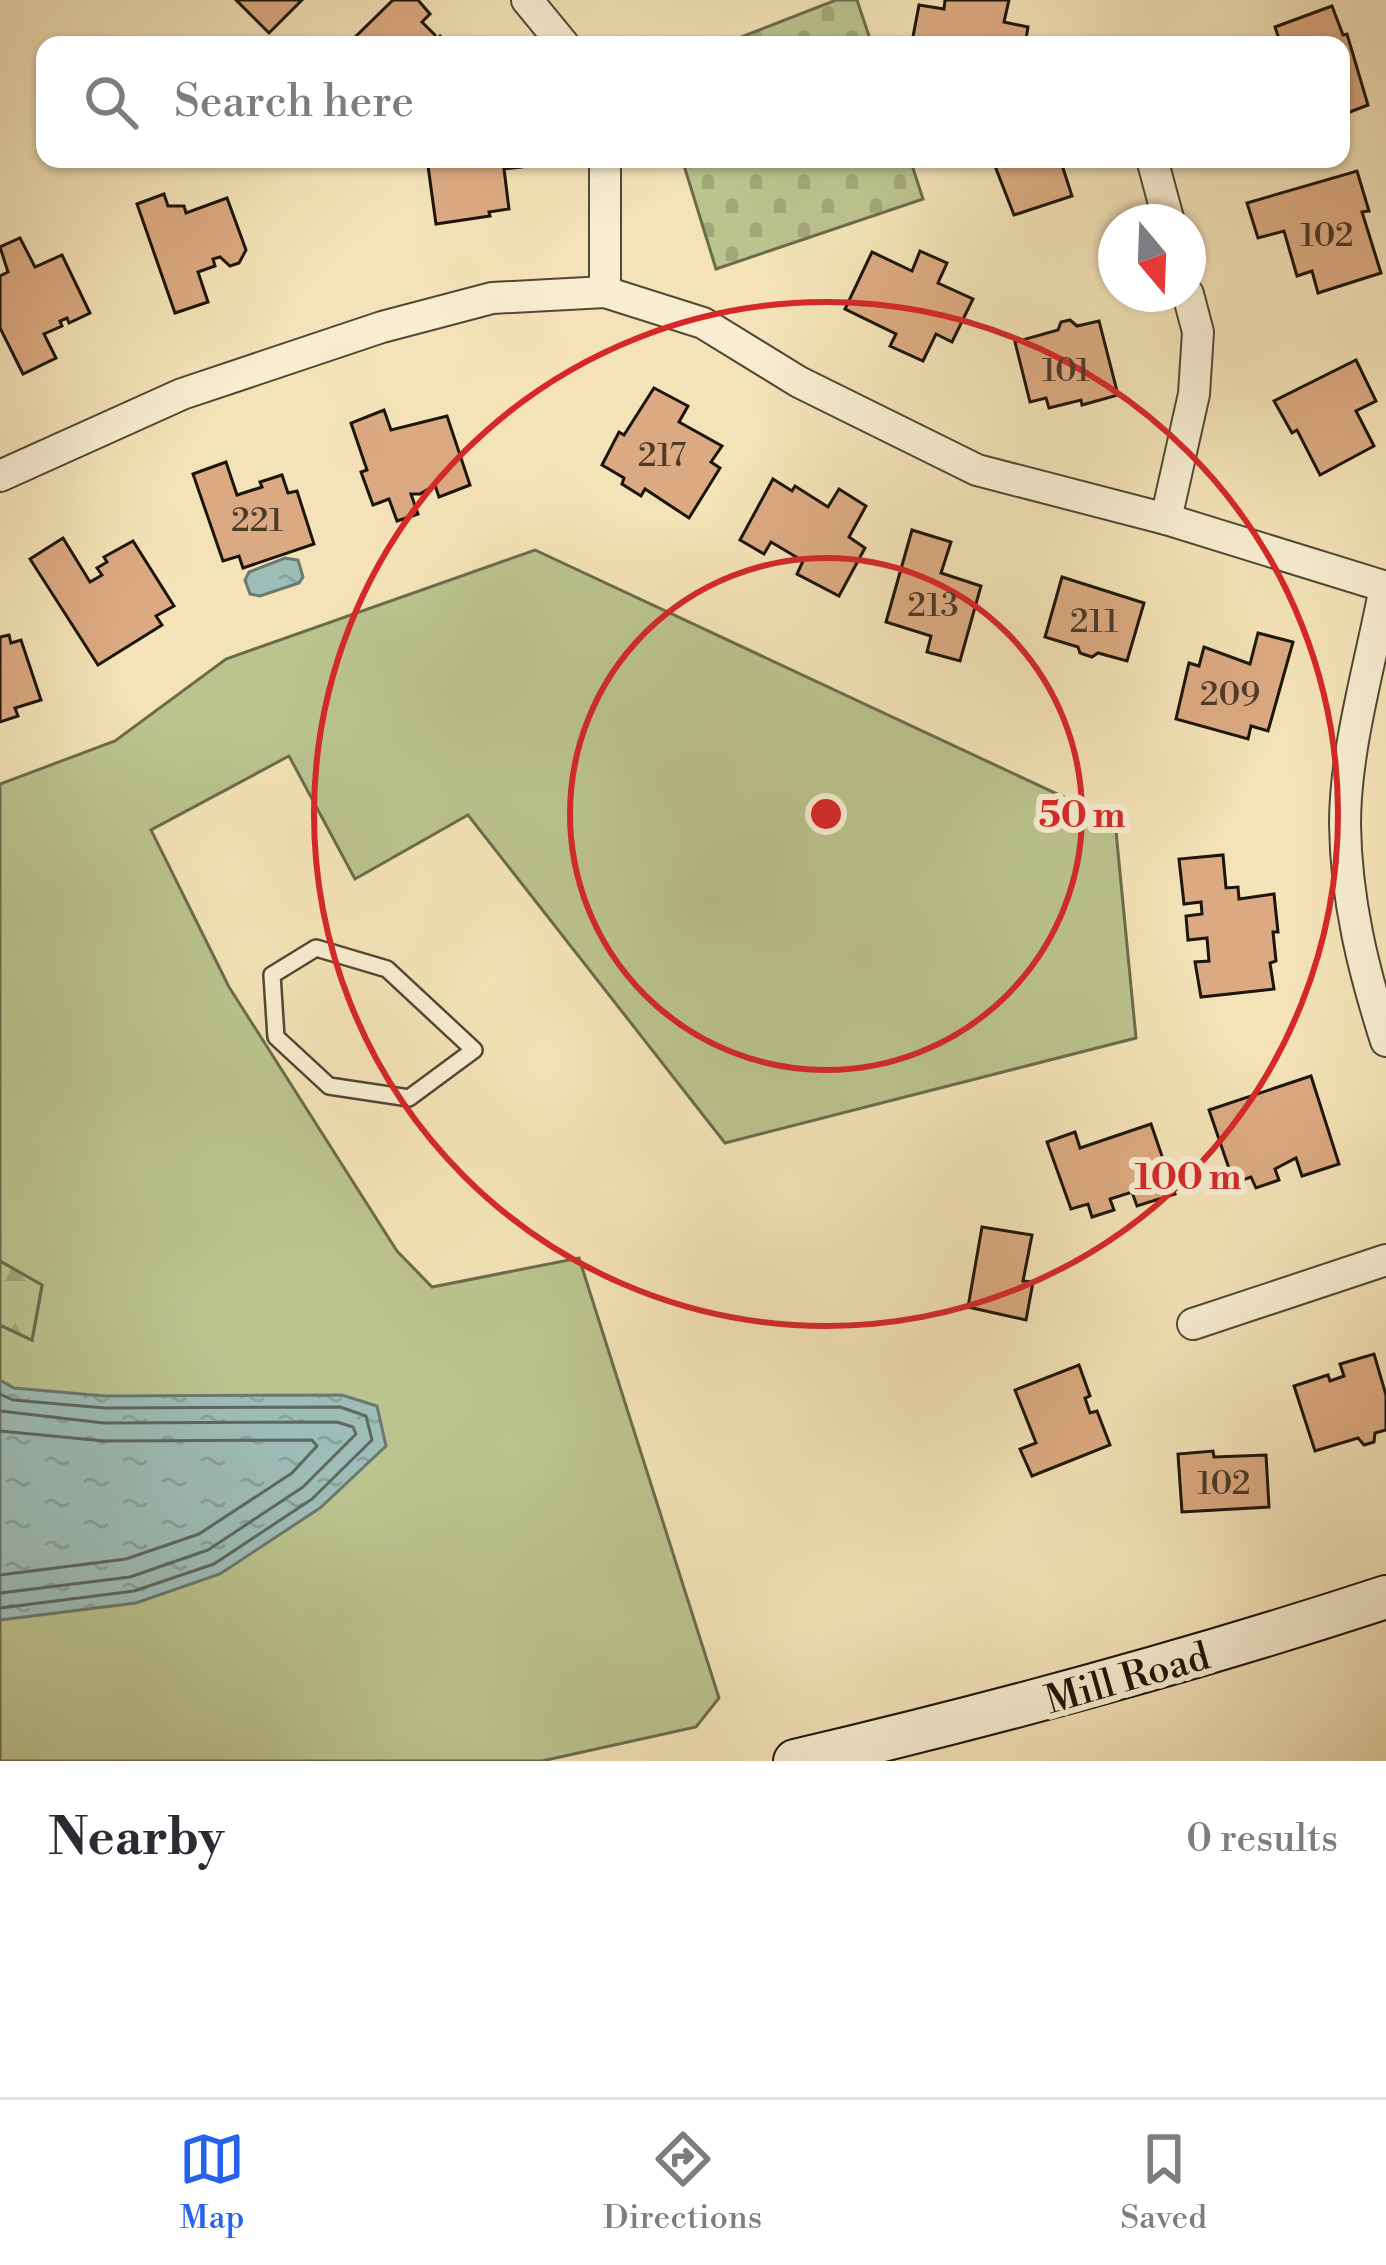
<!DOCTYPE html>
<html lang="en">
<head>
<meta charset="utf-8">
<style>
	body { margin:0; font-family:"Libre Bodoni",serif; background:#f2f2f3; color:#2b2b33 }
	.compass { position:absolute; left:1098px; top:204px; width:108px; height:108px; border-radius:50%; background:#fff; box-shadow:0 3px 9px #0004; rotate:161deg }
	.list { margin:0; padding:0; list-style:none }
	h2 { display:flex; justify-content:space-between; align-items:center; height:156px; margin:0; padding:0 48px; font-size:51px }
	h2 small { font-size:39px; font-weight:400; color:#7c7c81 }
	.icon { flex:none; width:66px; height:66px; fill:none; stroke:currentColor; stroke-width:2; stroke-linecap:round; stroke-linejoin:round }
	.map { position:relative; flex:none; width:1386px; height:1761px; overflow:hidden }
	.search { position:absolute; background:#fff; box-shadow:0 3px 9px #0004; left:36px; right:36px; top:36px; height:132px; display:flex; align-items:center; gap:30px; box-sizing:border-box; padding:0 42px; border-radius:24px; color:#7c7c81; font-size:45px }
	.sheet { height:336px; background:#fff }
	nav { display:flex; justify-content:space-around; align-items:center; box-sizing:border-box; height:168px; border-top:3px solid #e1e1e2; background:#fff; font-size:33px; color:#7c7c81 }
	nav a { display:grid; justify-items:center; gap:6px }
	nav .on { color:#2563eb }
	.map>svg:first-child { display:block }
	.grass { fill:#bbc48f; stroke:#6c6c4d; stroke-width:3 }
	.forest { fill:url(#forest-firs); stroke:#6c6c4d; stroke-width:3 }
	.cemetery { fill:url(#cemetery-stones); stroke:#6c6c4d; stroke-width:3 }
	.water { fill:url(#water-ripples); stroke:#6a7a72; stroke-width:3 }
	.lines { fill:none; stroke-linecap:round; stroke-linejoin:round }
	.shore { stroke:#5d6961; stroke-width:3 }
	.building { fill:#dcaa82; stroke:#1c150b; stroke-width:3 }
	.lane-casing { stroke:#524836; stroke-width:20 }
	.street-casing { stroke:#524836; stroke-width:34 }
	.secondary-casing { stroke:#1c150b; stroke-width:46 }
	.lane { stroke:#f8edd1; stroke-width:15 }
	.street { stroke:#f8edd1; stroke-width:30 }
	.secondary { stroke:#f8edd1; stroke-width:42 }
	.ring { fill:none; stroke:#d62828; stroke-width:6 }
	.labels { text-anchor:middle; stroke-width:12; stroke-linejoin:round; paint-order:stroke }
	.number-label { font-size:33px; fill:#4c3a29 }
	.street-label { font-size:39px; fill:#1c150b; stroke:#f8edd1 }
	.centre { fill:#d62828; stroke:#f8edd1; stroke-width:6 }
	.ring-label { font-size:36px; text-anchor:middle; font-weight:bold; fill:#d62828; stroke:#f8edd1; stroke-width:12; stroke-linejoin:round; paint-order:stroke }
</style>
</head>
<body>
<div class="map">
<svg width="1386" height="1761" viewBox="0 0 1386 1761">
	<defs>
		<pattern id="forest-firs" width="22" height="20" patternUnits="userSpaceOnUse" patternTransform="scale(3)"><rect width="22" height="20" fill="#bbc48f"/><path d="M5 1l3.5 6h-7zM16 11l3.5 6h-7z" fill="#a0a87a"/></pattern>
		<pattern id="cemetery-stones" width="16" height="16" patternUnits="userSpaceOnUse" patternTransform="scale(3)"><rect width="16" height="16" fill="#bbc48f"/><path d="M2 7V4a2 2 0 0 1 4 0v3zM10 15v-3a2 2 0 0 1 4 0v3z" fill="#a0a87a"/></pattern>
		<pattern id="water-ripples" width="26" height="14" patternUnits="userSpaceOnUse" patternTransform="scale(3)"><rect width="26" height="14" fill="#9ebdb7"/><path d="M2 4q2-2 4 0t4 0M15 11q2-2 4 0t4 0" fill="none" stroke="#88a29c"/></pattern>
	</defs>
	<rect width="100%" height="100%" fill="#f4e3b8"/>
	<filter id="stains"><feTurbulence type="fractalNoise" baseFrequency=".00167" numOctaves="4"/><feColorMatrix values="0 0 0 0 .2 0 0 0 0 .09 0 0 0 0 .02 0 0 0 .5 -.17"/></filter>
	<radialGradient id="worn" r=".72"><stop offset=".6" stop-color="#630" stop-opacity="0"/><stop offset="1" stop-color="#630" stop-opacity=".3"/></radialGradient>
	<path class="grass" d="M535,550L1115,821L1136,1038L725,1143L468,815L355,879L289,756L151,830L229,987L397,1251L432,1287L579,1258L719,1698L696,1727L542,1761H0V1325L32,1340L42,1286L0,1261V784L115,741L226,659Z"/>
	<path class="forest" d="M0,1261L42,1285L32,1340L0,1325Z"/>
	<g class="cemetery">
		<path d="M836,0H857L872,45H721Z"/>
		<path d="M682,159H910L923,199L716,269Z"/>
	</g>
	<g class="water">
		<path d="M285,558L298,560L303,577L299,583L260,596L250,594L245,580L249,572Z"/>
		<path d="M0,1380L14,1388L105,1396L342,1395L377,1406L386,1446L320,1508L220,1574L136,1603L0,1620Z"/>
	</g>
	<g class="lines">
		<g class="shore">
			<path d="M0,1394L13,1400L105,1408L340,1407L366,1416L372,1440L312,1499L214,1564L134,1591L0,1608"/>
			<path d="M0,1411L104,1423L337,1422L353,1427L356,1434L303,1487L208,1550L130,1577L0,1593"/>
			<path d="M0,1431L104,1441L312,1440L317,1446L292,1473L199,1534L126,1559L0,1575"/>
		</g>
	</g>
	<g class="building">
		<path d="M236,0H302L269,33Z"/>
		<path d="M393,0H418L430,14L422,22L435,35V40L440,36L449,45H347Z"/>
		<path d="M945,0H1009L1004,22L1028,27L1025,45L912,42L919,5L944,9Z"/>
		<path d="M1332,6L1343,35L1347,34L1368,105L1342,115L1341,45H1281L1275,27Z"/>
		<path d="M421,159H521L522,167L504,169L509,209L489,212L490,216L436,224L428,166Z"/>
		<path d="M998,159H1055L1048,161L1050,166L1061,162L1072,196L1014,215L995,166L1000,165Z"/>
		<path d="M1357,171L1369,211L1362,212L1381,273L1318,293L1312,271L1297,276L1284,231L1258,238L1247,203Z"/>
		<path d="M164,194L168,206H184L186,213L227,198L246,250L239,263L230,266L220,257L213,259L215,266L198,272L208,302L175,313L137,204Z"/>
		<path d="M20,238L35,267L62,255L90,313L69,323L67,318L60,321L62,326L44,334L56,358L23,374L0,328V276L8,272L0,247Z"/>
		<path d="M920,251L947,263L938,283L973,299L952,342L936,334L923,361L890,346L896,334L845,309L872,252L912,271Z"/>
		<path d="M1070,320L1077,326L1099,321L1118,395L1082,405L1081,400L1049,408L1046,398L1030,402L1015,342L1058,330L1061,322Z"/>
		<path d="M1356,360L1376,401L1356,411L1374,446L1320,475L1297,430L1292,433L1274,401Z"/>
		<path d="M654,388L688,406L679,422L722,446L711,462L720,468L689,518L645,489L641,496L622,484L624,478L602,465L619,432L624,435Z"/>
		<path d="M384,410L391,430L447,416L470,485L439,497L435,485L420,494H411L418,514L397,521L389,499L373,505L361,472L367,470L351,423Z"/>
		<path d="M226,462L237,495L262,487L260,482L282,475L288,493L297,491L314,544L243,568L239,556L223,561L193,474Z"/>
		<path d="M773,479L792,491L795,486L828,507L839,489L866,506L849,537L865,548L839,596L797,574L803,561L771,542L764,554L740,540Z"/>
		<path d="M912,530L951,542L941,573L981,586L960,661L927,652L931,636L886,622Z"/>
		<path d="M63,538L90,582L102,575L97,568L107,562L104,557L133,541L174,606L156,616L162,625L98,665L30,559Z"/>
		<path d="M1062,577L1144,603L1127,661L1098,653L1092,657L1080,653L1078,647L1045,637Z"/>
		<path d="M1258,633L1293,642L1268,731L1251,726L1248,739L1176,719L1189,663L1199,666L1204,647L1250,664Z"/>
		<path d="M9,635L11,643L21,640L41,700L15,708L18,716L0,722V637Z"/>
		<path d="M1223,855L1226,888L1238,887L1239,899L1274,894L1278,932H1273L1276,961L1270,963L1274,989L1201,997L1195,962L1209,961L1207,938L1188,940L1186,916L1202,914L1201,902L1184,904L1179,859Z"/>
		<path d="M1311,1076L1339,1164L1302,1176L1296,1158L1275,1169L1279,1180L1256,1188L1251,1177L1234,1183L1209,1110Z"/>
		<path d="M1151,1124L1175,1194L1137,1206L1132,1192L1110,1199L1114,1210L1092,1217L1088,1204L1071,1209L1047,1142L1075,1132L1080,1148Z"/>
		<path d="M982,1227L1032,1235L1023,1281L1033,1282L1026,1320L968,1307Z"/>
		<path d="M1374,1354L1386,1395V1430L1375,1433L1374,1442L1364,1445L1358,1438L1315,1451L1294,1386L1328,1375L1330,1381L1344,1376L1340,1364Z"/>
		<path d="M1079,1365L1090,1396L1085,1398L1090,1413L1097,1411L1110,1445L1032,1476L1020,1449L1036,1443L1015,1390Z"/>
		<path d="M1213,1451L1214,1457L1266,1455L1269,1507L1182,1512L1178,1454Z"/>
	</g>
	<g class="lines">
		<defs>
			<path id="lane" d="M316,948L387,969L474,1050L409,1098L329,1086L276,1037L272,975Z"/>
			<g id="street">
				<path d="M527,0L564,45"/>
				<path d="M605,159V292"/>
				<path d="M1152,159L1169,222"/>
				<path d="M0,476L182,394L382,327L492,298L605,292L703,323L799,382L977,470L1166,519L1386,587"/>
				<path d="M1166,519L1194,394L1198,332L1188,294"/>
				<path d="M1385,587C1371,662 1345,748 1345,824C1346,900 1363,969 1386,1041"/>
				<path d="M1193,1324L1386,1260"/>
			</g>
			<path id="secondary" d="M795,1761C995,1714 1191,1661 1386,1597"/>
		</defs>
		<use href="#lane" class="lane-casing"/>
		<use href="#street" class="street-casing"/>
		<use href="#secondary" class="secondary-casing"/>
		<use href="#lane" class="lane"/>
		<use href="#street" class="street"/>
		<use href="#secondary" class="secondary"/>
	</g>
	<g class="ring">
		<circle cx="826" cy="814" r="256"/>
		<circle cx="826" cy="814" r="512"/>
	</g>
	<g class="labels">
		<g class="number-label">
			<text x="1327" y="246">102</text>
			<text x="1066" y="381">101</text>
			<text x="662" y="466">217</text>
			<text x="257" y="531">221</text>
			<text x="933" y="616">213</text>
			<text x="1094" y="632">211</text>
			<text x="1230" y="705">209</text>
			<text x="1224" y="1494">102</text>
		</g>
		<g class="street-label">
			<text transform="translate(1127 1677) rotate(-16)" y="14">Mill Road</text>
		</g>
	</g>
	<circle cx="826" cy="814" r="18" class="centre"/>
	<g class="ring-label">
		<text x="1082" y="827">50 m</text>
		<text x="1188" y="1189">100 m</text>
	</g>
	<rect width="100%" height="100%" filter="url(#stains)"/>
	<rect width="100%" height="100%" fill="url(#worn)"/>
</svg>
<svg class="compass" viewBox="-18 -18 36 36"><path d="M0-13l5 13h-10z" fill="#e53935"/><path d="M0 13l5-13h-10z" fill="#7c7c81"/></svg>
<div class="search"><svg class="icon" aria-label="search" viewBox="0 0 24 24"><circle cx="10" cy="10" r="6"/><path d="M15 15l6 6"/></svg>Search here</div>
</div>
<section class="sheet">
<h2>Nearby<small>0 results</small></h2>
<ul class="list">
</ul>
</section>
<nav>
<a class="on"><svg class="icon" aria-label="map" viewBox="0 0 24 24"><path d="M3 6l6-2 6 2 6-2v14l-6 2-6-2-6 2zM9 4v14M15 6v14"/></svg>Map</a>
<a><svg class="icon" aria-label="directions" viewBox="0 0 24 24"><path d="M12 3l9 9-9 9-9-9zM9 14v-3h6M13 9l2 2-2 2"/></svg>Directions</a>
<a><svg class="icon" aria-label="saved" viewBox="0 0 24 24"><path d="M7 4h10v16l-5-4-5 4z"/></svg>Saved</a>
</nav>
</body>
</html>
